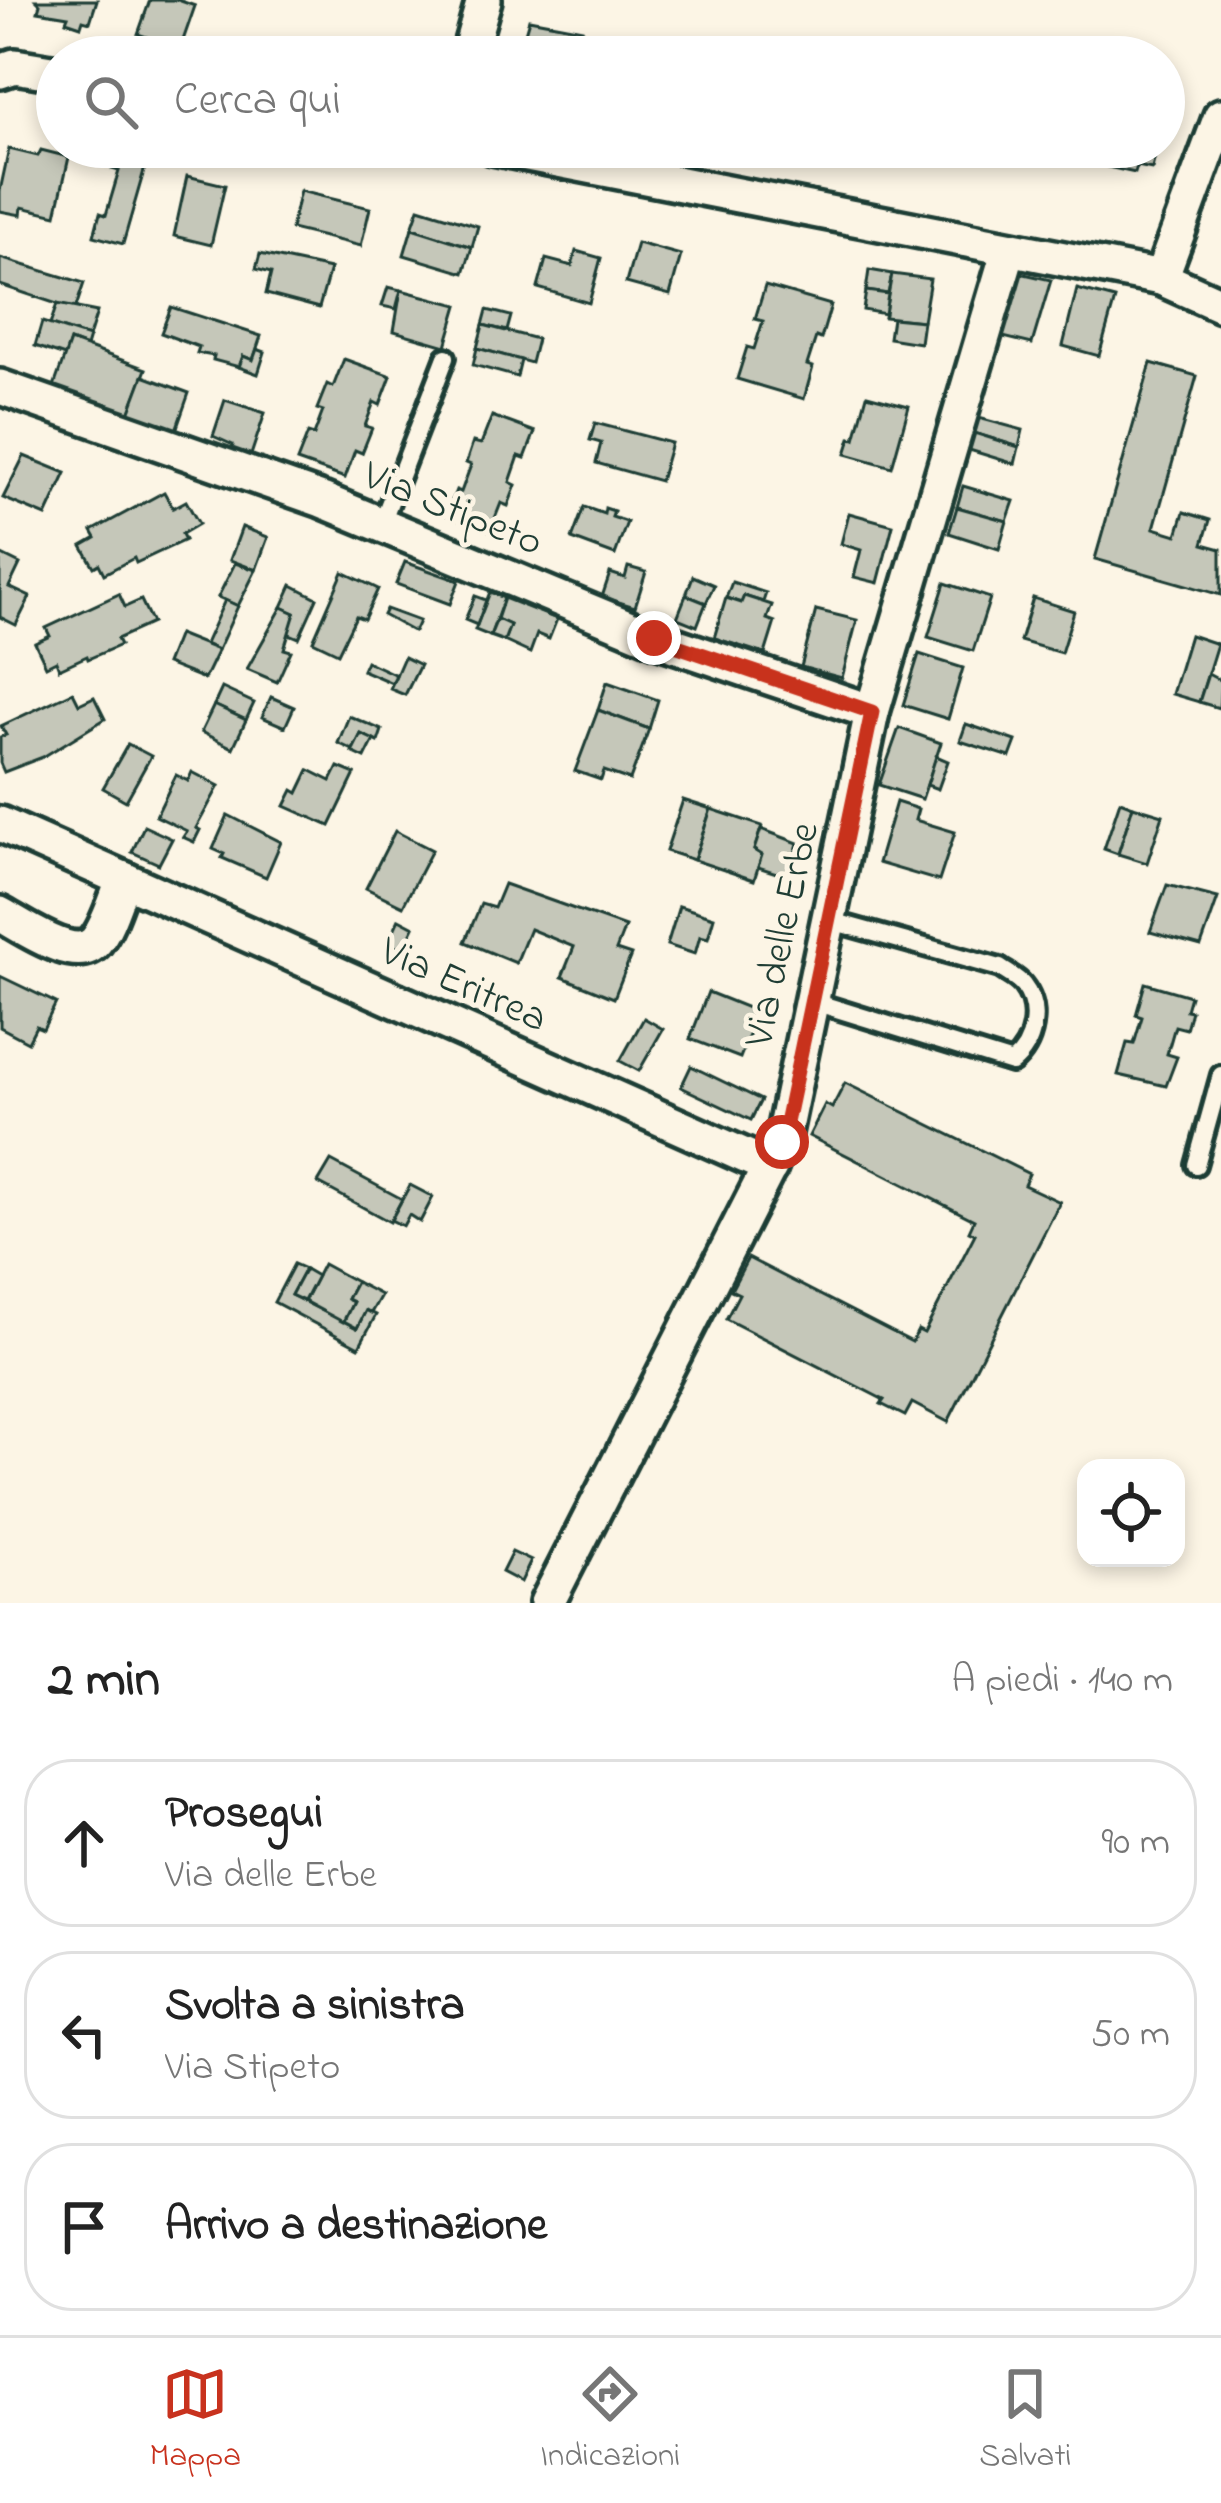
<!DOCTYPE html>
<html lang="it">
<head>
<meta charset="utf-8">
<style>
	body { margin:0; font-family:"Indie Flower",sans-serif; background:#f6f6f6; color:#222 }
	.controls { position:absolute; right:36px; bottom:36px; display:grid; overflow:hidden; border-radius:24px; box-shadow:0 6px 18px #0003 }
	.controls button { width:108px; height:108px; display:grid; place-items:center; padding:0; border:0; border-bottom:3px solid #e0e0e0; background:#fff; color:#222; font:60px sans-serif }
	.stop { position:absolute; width:36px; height:36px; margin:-27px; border:9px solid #c8321e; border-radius:50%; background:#fff }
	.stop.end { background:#c8321e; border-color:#fff; box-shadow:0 3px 12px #0008 }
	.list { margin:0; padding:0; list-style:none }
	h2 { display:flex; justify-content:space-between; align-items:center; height:156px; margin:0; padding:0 48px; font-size:51px }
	h2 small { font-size:39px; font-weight:400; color:#767676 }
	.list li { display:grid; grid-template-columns:78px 1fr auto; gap:36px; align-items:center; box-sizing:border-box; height:168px; margin:0 24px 24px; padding:0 24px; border:3px solid #e0e0e0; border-radius:48px }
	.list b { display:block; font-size:45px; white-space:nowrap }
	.list p { margin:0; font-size:39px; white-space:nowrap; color:#767676 }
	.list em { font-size:39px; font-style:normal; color:#767676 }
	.icon { flex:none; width:66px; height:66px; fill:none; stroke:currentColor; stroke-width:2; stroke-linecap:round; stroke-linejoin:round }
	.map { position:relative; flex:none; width:1221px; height:1603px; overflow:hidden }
	.search { position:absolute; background:#fff; box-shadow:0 6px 18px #0003; left:36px; right:36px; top:36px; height:132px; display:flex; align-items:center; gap:30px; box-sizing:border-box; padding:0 42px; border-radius:66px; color:#767676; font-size:45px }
	.sheet { height:732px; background:#fff }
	nav { display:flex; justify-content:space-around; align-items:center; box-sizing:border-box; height:168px; border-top:3px solid #e0e0e0; background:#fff; font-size:33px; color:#767676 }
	nav a { display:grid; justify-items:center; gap:6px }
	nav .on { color:#c8321e }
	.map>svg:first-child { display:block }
	.building { fill:#c5c7b9; stroke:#1f3d34; stroke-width:3 }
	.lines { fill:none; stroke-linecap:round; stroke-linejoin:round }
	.service-casing { stroke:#1f3d34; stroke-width:26 }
	.minor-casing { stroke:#1f3d34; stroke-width:42 }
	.service { stroke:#fcf5e5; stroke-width:16 }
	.minor { stroke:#fcf5e5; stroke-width:33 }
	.route { stroke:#c8321e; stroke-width:15 }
	.labels { text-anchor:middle; stroke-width:10; stroke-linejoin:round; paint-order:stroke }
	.street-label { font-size:42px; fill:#1f3d34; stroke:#fcf5e5 }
</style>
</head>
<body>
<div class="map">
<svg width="1221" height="1603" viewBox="0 0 1221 1603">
	<rect width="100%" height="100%" fill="#fcf5e5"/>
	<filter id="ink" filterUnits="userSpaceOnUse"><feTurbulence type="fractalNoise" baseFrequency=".00833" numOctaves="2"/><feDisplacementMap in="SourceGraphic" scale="24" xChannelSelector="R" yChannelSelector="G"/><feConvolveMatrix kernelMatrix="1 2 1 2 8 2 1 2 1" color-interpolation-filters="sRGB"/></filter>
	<g filter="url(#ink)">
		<g class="building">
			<path d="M36,0H97L90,22L83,20L81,26L66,21L68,16L38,11L40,4Z"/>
			<path d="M150,0H178L195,6L180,49L138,34Z"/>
			<path d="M529,19L582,29L581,33L612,42L614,38L666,57H534L519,53Z"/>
			<path d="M1016,147H1157L1152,169L1137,166L1135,173L1089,163L1091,157L1069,152L1067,162L1015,150Z"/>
			<path d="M118,148L148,157L123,244L94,236L100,213L106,215L119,171L112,169Z"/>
			<path d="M9,149L38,156L41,150L69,157L56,215L22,207L21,215L0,211V191Z"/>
			<path d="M187,176L225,185L211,245L174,236Z"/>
			<path d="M300,191L370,208L361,246L291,229Z"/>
			<path d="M419,208L478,226L472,247L412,228Z"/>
			<path d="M412,228L472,247L464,273L404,255Z"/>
			<path d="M637,243L681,255L670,295L626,283Z"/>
			<path d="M576,251L601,258L589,303L538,288L546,259L572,266Z"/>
			<path d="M260,254L330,269L319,308L266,294L271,273L256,269Z"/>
			<path d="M0,258L84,283L75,310L0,285Z"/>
			<path d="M869,270L892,274L888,294L866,291Z"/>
			<path d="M1011,271L1051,280L1032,344L995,335Z"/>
			<path d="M892,274L930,279L923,321L884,317Z"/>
			<path d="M765,286L831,305L821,339L816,337L807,365L813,367L804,399L737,379L747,347L754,349L763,321L755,319Z"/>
			<path d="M388,287L401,290L396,309L382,306Z"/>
			<path d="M1077,289L1115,299L1099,356L1063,346Z"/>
			<path d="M401,290L458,305L446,346L394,331Z"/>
			<path d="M866,291L888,294L885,314L863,310Z"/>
			<path d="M57,304L97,312L89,337L50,325Z"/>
			<path d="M171,307L261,336L253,360L243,356L239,367L213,360L214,356L197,353L199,347L161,333Z"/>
			<path d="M487,310L511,316L507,331L483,325Z"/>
			<path d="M892,318L923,321L920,343L889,338Z"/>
			<path d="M42,322L89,337L86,347L70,341L65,356L35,346Z"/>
			<path d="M483,325L537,339L531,363L477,348Z"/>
			<path d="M70,341L146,369L127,419L52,392Z"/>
			<path d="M477,348L521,360L517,377L473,365Z"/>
			<path d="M257,349L265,352L258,374L239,367L243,356L253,360Z"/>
			<path d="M344,359L391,376L380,405L374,402L365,426L372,428L362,453L355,450L345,478L297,461L308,433L314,435L323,411L317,409L327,384L333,387Z"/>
			<path d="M1151,363L1197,376L1154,528L1177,535L1184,512L1210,520L1203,544L1221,549V595L1095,559Z"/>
			<path d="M143,376L189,393L175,433L128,416Z"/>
			<path d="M867,395L909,406L892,467L846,454L851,438L855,439Z"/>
			<path d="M225,400L265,413L251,455L232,449L233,445L213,436Z"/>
			<path d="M492,416L535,432L525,458L519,456L510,482L516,485L508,506L501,503L490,531L446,515L456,490L461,492L471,465L466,463L473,442L481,444Z"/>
			<path d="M975,417L1023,430L1019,447L971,432Z"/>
			<path d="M595,423L671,443L660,481L596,463L601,443L590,440Z"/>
			<path d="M971,432L1019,447L1015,464L966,449Z"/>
			<path d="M24,456L66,473L46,516L3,498Z"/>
			<path d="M963,486L1014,501L1007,521L957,507Z"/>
			<path d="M164,492L173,508L186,501L199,524L182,534L185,540L136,563L134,558L104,574L99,564L94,567L82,546L96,538L92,531Z"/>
			<path d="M584,507L604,514L605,508L614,511L612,517L627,522L615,555L572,539Z"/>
			<path d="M957,507L1007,521L999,549L949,533Z"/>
			<path d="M849,513L893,525L878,583L854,577L861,550L841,544Z"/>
			<path d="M242,527L268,537L256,570L230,560Z"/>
			<path d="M0,554L20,564L9,587L30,597L16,625L0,617Z"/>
			<path d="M405,562L459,581L450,604L396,584Z"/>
			<path d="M235,563L256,570L238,606L218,597Z"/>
			<path d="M628,567L646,572L635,607L602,597L610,573L625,578Z"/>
			<path d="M343,572L378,589L364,619L356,616L338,653L313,641Z"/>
			<path d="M693,576L714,585L706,603L686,595Z"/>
			<path d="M732,582L766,593L763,602L744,596L741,603L726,598Z"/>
			<path d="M945,583L990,598L973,651L928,637Z"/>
			<path d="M292,585L317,598L299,638L287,633L295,613L282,607Z"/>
			<path d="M490,592L504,598L490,636L475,630Z"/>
			<path d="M119,594L125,607L141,600L152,623L117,639L120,645L88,659L87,656L59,669L56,661L46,666L35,643L50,636L46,628Z"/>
			<path d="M686,595L706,603L697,626L677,618Z"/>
			<path d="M475,596L486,600L477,625L465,620Z"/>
			<path d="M744,596L772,605L767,619L775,622L765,654L714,638L726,598L741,603Z"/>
			<path d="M504,598L557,619L549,639L537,634L530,653L504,641L510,625L497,619Z"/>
			<path d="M1033,598L1074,611L1061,653L1020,641Z"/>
			<path d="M225,600L238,606L218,650L205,644Z"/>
			<path d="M282,607L295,613L284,649L291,651L277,682L247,669Z"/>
			<path d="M386,609L419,621L414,632L383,615Z"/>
			<path d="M816,610L857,620L842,678L801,667Z"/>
			<path d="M497,619L510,625L504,641L490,636Z"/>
			<path d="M178,634L218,650L204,679L166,664Z"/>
			<path d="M1190,635L1217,644L1199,702L1172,694Z"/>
			<path d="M919,654L963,668L948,719L903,705Z"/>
			<path d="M404,657L420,665L405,695L390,689Z"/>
			<path d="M366,661L396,675L392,683L362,670Z"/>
			<path d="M1208,674L1221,681L1219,708L1199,702Z"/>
			<path d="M607,682L658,700L649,729L598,710Z"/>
			<path d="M222,688L254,703L246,720L214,705Z"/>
			<path d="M73,692L79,704L94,697L105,719L43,757L4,772L0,763V737L6,735L1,726Z"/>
			<path d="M271,697L294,707L285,727L262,717Z"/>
			<path d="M214,705L246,720L233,748L201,732Z"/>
			<path d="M598,710L649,729L630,780L604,771L601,780L575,771Z"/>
			<path d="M349,716L382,730L378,742L361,734L353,750L338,743Z"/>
			<path d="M966,724L1016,741L1010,757L960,741Z"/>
			<path d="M899,728L941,743L922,799L879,785Z"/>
			<path d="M361,734L374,740L365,758L352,752Z"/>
			<path d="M128,744L151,756L126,801L103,788Z"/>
			<path d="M936,756L948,761L938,789L927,785Z"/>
			<path d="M338,767L355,774L330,826L285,806L293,790L298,793L309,770L331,781Z"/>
			<path d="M192,772L219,786L196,828L200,830L194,842L183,837L187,831L156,816L176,775L188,781Z"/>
			<path d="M683,800L711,809L694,860L666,851Z"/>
			<path d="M1120,801L1133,806L1118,854L1104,849Z"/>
			<path d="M896,802L918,809L915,820L955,832L939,881L878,863Z"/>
			<path d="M1133,806L1163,815L1147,863L1118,854Z"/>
			<path d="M711,809L762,826L754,850L762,855L754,880L694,860Z"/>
			<path d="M228,815L281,842L266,877L222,858L224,854L213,849Z"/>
			<path d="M144,826L172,839L159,864L132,852Z"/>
			<path d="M761,829L798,843L789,877L758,867L762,855L754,850Z"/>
			<path d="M395,831L432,850L403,906L366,888Z"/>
			<path d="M504,884L625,927L616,950L631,955L614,998L562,977L574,947L530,929L516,963L465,942L481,904L494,908Z"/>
			<path d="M1167,885L1218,898L1201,946L1150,932Z"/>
			<path d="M679,906L714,917L708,938L700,936L695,954L667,945Z"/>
			<path d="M399,919L414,927L403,950L388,943Z"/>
			<path d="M0,976L56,1003L43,1029L36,1026L28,1042L0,1027Z"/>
			<path d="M1145,983L1190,996L1186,1010L1191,1011L1186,1029L1175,1026L1167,1054L1177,1057L1166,1086L1118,1075L1127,1043L1134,1044L1142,1017L1136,1015Z"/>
			<path d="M708,992L758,1012L740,1058L690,1039Z"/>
			<path d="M644,1018L663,1029L639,1071L620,1061Z"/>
			<path d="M691,1066L761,1100L751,1120L681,1087Z"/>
			<path d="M845,1083L1029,1174L1024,1185L1060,1202L948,1422L912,1403L905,1416L881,1404L884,1400L726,1319L739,1294L731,1290L748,1258L912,1342L918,1330L924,1333L975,1234L969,1231L974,1220L809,1136L825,1104L832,1108Z"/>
			<path d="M331,1161L402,1199L390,1222L318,1183Z"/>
			<path d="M410,1185L433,1197L420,1222L409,1215L403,1226L391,1220Z"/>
			<path d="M294,1264L305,1269L291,1295L357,1328L366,1310L376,1315L359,1347L274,1302Z"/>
			<path d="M323,1264L356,1282L347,1299L353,1302L343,1322L304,1301Z"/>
			<path d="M305,1269L317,1276L304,1301L291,1295Z"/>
			<path d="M356,1282L381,1295L371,1313L366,1310L357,1328L344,1321L353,1302L347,1299Z"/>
			<path d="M512,1552L531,1561L521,1582L502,1572Z"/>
		</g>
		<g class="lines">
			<defs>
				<g id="service">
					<path d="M381,525L446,357"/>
					<path d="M811,1001L1012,1063C1034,1045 1042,1009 1023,985C1018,978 1007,973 1000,968L828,920"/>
					<path d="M1196,1165L1221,1075"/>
				</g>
				<g id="minor">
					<path d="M468,57L484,0"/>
					<path d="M0,71L15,66L57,73"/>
					<path d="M492,147L1161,278L1221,305"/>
					<path d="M1161,278L1221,116"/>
					<path d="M0,387L322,500L654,638L872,712"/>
					<path d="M0,824L770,1167"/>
					<path d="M0,914C21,925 76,965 96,941C109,925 116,897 124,879"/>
					<path d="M547,1603L782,1142L872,712L1009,249"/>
				</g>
			</defs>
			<use href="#service" class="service-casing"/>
			<use href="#minor" class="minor-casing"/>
			<use href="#service" class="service"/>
			<use href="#minor" class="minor"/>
		</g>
	</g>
	<g class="lines" filter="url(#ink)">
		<path class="route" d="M654,638L872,712L782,1142"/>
	</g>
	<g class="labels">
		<g class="street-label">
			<text transform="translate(454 506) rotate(22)" y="15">Via Stipeto</text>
			<text transform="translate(779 934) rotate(-78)" y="15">Via delle Erbe</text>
			<text transform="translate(465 982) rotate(24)" y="15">Via Eritrea</text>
		</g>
	</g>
</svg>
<div class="controls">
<button><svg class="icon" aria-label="locate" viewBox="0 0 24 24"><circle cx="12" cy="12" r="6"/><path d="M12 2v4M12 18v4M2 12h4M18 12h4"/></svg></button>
</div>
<div class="stop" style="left:782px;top:1142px"></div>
<div class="stop end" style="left:654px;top:638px"></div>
<div class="search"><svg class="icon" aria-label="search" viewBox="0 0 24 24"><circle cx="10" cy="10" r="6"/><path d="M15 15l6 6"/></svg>Cerca qui</div>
</div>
<section class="sheet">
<h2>2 min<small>A piedi · 140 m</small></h2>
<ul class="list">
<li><svg class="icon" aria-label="ahead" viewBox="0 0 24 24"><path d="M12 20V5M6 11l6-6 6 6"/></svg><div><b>Prosegui</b><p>Via delle Erbe</p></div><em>90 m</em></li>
<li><svg class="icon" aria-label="left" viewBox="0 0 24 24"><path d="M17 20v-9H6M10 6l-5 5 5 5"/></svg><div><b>Svolta a sinistra</b><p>Via Stipeto</p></div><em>50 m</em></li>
<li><svg class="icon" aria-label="arrive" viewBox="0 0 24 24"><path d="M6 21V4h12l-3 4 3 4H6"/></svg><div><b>Arrivo a destinazione</b></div></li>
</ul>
</section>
<nav>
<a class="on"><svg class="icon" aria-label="map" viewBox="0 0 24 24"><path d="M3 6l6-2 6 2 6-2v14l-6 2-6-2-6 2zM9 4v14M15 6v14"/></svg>Mappa</a>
<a><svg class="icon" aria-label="directions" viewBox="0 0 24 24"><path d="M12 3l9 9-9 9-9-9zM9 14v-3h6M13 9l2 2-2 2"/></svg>Indicazioni</a>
<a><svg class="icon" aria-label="saved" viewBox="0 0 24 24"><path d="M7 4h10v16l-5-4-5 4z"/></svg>Salvati</a>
</nav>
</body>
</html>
